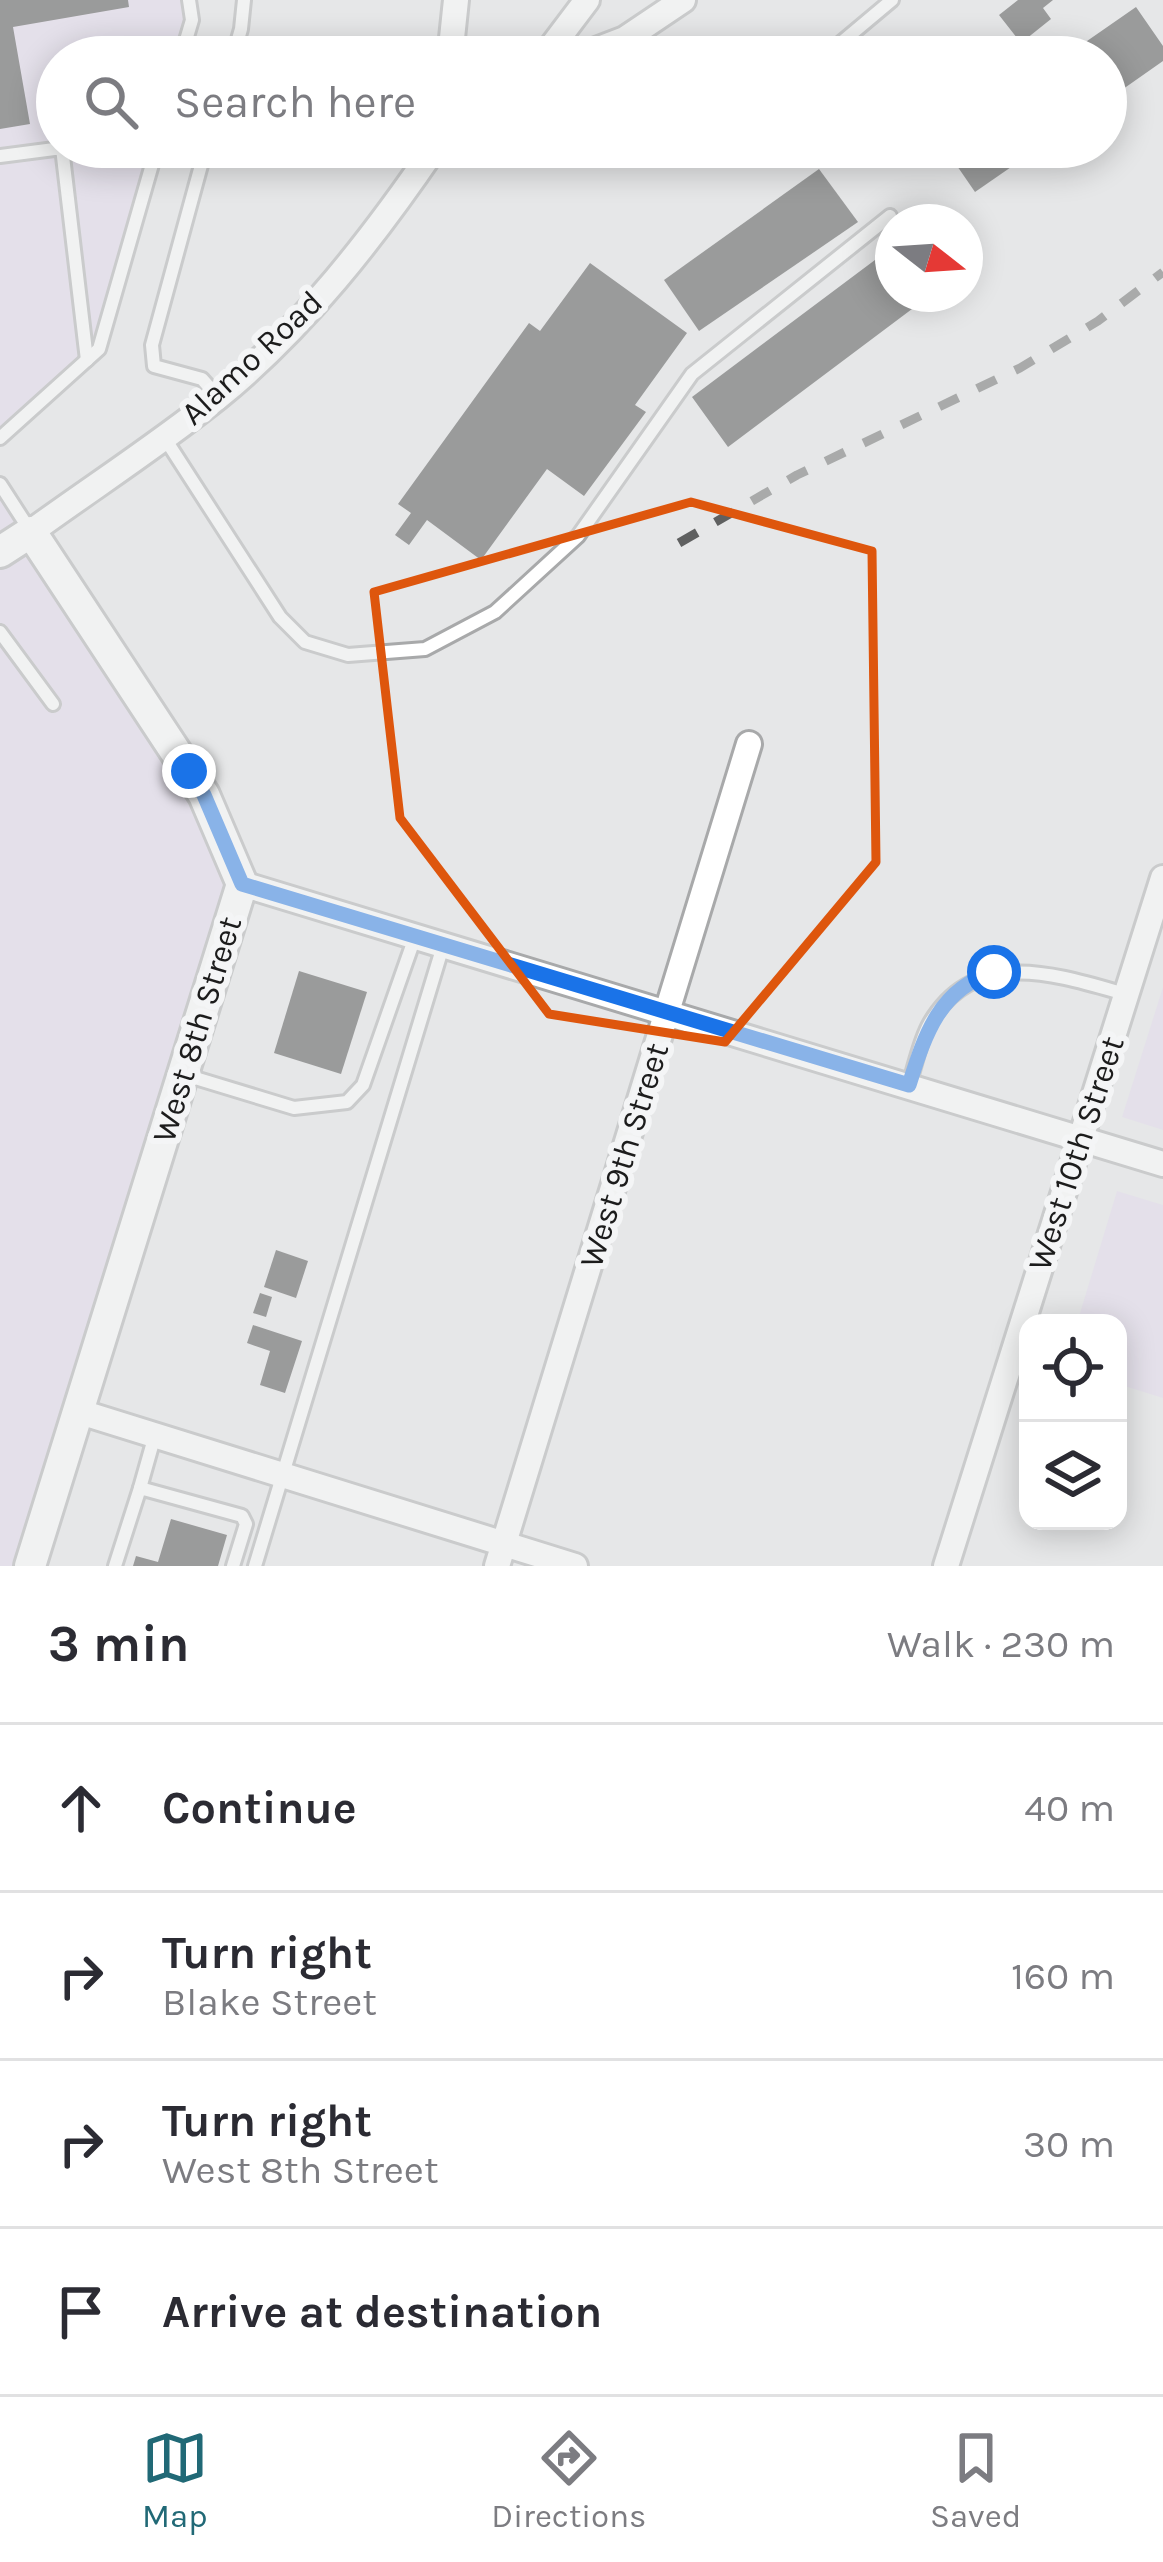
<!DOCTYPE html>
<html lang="en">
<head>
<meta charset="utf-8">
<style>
	body { margin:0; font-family:Karla,sans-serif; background:#f7f7f7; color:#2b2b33 }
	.controls { position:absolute; right:36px; bottom:36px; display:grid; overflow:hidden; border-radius:24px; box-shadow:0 6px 30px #0003 }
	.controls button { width:108px; height:108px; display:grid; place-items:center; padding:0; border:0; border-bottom:3px solid #e1e1e2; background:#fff; color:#2b2b33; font:60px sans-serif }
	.compass { position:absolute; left:875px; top:204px; width:108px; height:108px; border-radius:50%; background:#fff; box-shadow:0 6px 30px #0003; rotate:107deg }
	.stop { position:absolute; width:36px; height:36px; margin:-27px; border:9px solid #1a73e8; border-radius:50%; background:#fff }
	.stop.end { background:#1a73e8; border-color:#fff; box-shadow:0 3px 12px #0008 }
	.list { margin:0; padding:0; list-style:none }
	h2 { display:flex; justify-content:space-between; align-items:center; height:156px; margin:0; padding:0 48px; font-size:51px }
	h2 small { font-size:39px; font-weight:400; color:#7c7c81 }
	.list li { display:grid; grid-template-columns:78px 1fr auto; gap:36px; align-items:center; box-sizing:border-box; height:168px; padding:0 48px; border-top:3px solid #e1e1e2 }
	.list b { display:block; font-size:45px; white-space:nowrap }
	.list p { margin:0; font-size:39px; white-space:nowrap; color:#7c7c81 }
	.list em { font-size:39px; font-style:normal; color:#7c7c81 }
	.icon { flex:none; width:66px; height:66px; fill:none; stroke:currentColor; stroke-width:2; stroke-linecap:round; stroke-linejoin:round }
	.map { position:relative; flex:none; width:1163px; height:1566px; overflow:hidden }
	.search { position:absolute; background:#fff; box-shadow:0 6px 30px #0003; left:36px; right:36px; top:36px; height:132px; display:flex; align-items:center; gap:30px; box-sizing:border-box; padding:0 42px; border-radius:66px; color:#7c7c81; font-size:45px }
	.sheet { height:828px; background:#fff }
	nav { display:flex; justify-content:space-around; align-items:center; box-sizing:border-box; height:168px; border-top:3px solid #e1e1e2; background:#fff; font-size:33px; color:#7c7c81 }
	nav a { display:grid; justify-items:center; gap:6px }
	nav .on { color:#216976 }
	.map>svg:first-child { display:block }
	.commercial { fill:#e3d8ed }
	.building { fill:#3f3e3f }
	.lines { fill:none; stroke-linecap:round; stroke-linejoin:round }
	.service-casing { stroke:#a8a9aa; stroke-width:18 }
	.minor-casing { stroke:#a8a9aa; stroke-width:30 }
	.tertiary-casing { stroke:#a8a9aa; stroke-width:36 }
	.service { stroke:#fff; stroke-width:12 }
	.minor { stroke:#fff; stroke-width:24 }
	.tertiary { stroke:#fff; stroke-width:30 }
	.rail { stroke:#5f6060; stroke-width:9; stroke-dasharray:21 21; stroke-linecap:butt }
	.route { stroke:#1a73e8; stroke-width:15 }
	.marked { fill:none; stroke:#de560d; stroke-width:9; stroke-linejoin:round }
	.labels { text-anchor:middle; stroke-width:12; stroke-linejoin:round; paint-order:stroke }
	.street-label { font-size:33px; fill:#1c1c1c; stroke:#f4f5f6 }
</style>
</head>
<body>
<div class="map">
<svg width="1163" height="1566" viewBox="0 0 1163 1566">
	<rect width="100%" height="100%" fill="#e6e7e8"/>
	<g class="commercial">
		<path d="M0,0H189L181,57H57V147H157L99,349L0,438Z"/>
		<path d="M0,484L242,884L28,1566H0Z"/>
		<path d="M1163,987V1130L1122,1117Z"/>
		<path d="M1117,1191L1163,1205V1398L1118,1384V1323H1077Z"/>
	</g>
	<g class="building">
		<path d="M0,0H128L129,7L13,27L30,124L0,129Z"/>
		<path d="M1018,0H1053L1043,8L1051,19L1021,43L999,15Z"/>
		<path d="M1136,7L1163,46V61L1106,101V57H1064Z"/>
		<path d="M944,147H1040L975,192Z"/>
		<path d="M819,169L858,222L699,331L664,280Z"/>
		<path d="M891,248L893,294H925L928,297L728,447L692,397Z"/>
		<path d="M590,263L687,333L635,405L646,412L584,496L547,469L481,560L427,520L409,545L395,535L411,513L398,504L529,323L540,331Z"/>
		<path d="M299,971L367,992L341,1074L274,1053Z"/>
		<path d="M276,1250L308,1261L296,1298L264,1287Z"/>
		<path d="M260,1293L272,1297L266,1317L253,1313Z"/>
		<path d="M253,1325L302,1341L285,1393L260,1385L270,1351L247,1343Z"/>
		<path d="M171,1519L227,1535L218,1566H133L136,1556L158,1562Z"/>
	</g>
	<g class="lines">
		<defs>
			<g id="service">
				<path d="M121,57L184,46"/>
				<path d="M181,57L192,20L189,0"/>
				<path d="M233,57L241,29L244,0"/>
				<path d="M824,57L892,0"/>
				<path d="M57,68V89"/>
				<path d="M206,147L152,345L154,366L202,379L217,396"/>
				<path d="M0,156L62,148L87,360"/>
				<path d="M164,437L280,617L305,642L348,655L425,649L495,612L578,536L692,374L890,216"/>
				<path d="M0,438L99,349L157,147"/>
				<path d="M0,484L31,532"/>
				<path d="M0,632L53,704"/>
				<path d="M182,1074L294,1108L347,1102L363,1085L415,937"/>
				<path d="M909,1085C915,1066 920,1040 930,1023C975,947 1055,974 1125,994"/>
				<path d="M140,1488L155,1435"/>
				<path d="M115,1566L140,1488L242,1516L246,1524L233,1566"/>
				<path d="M255,1566L443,946"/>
			</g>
			<g id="minor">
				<path d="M450,57L456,0"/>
				<path d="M544,57L587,0"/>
				<path d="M578,57L625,39L683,0"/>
				<path d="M31,532C93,487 158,445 218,397C304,327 373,238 435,147"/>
				<path d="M242,884L1163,1164"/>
				<path d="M77,1411L575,1566"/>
				<path d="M497,1566L749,744"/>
				<path d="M946,1566L1163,878"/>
			</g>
			<path id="tertiary" d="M0,552L31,532L204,795L242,884L30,1566"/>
		</defs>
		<use href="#service" class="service-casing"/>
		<use href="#minor" class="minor-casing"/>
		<use href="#tertiary" class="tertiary-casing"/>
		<use href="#service" class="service"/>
		<use href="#minor" class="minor"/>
		<use href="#tertiary" class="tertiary"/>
		<path class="rail" d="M679,543L797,475L1020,368L1098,321L1163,272"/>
	</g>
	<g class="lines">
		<path class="route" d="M189,771L204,795L242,884L909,1085C925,1035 939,989 994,972"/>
	</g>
	<path d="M0 0H1163V1566H0ZM691,502L872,551L876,862L725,1042L549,1014L400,818L374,592Z" fill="#e6e7e8" fill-opacity=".55" fill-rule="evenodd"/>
	<path class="marked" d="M691,502L872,551L876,862L725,1042L549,1014L400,818L374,592Z"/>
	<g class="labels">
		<g class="street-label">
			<text transform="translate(251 357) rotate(-43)" y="12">Alamo Road</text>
			<text transform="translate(196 1029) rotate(-73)" y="12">West 8th Street</text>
			<text transform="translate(1075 1153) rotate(-72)" y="12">West 10th Street</text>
			<text transform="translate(623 1155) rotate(-73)" y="12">West 9th Street</text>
		</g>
	</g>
</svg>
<div class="controls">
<button><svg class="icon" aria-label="locate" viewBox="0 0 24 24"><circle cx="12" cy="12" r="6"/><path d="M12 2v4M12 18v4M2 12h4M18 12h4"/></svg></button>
<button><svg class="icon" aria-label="layers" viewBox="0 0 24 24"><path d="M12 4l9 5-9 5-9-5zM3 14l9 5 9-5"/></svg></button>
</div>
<svg class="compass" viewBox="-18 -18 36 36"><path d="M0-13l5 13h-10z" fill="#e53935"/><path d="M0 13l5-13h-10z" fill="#7c7c81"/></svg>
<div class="stop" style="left:994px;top:972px"></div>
<div class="stop end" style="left:189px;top:771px"></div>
<div class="search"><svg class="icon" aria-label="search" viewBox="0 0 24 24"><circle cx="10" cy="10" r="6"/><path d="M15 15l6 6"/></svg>Search here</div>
</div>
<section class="sheet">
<h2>3 min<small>Walk · 230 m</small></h2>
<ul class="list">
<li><svg class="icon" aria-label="ahead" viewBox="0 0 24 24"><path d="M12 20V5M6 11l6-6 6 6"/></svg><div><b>Continue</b></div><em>40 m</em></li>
<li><svg class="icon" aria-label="right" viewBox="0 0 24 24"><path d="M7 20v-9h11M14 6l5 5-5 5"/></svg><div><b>Turn right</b><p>Blake Street</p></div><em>160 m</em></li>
<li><svg class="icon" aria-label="right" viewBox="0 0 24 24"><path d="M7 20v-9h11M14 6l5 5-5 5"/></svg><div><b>Turn right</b><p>West 8th Street</p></div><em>30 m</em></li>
<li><svg class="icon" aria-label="arrive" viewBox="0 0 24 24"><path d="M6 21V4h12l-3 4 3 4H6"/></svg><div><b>Arrive at destination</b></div></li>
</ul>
</section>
<nav>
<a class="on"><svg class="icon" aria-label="map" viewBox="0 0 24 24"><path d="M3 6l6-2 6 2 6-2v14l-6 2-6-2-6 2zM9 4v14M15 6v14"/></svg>Map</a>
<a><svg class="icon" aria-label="directions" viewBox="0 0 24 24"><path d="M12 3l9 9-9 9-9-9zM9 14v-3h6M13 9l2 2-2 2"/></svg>Directions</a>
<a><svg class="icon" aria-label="saved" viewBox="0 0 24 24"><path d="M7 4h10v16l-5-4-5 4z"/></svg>Saved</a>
</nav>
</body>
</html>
